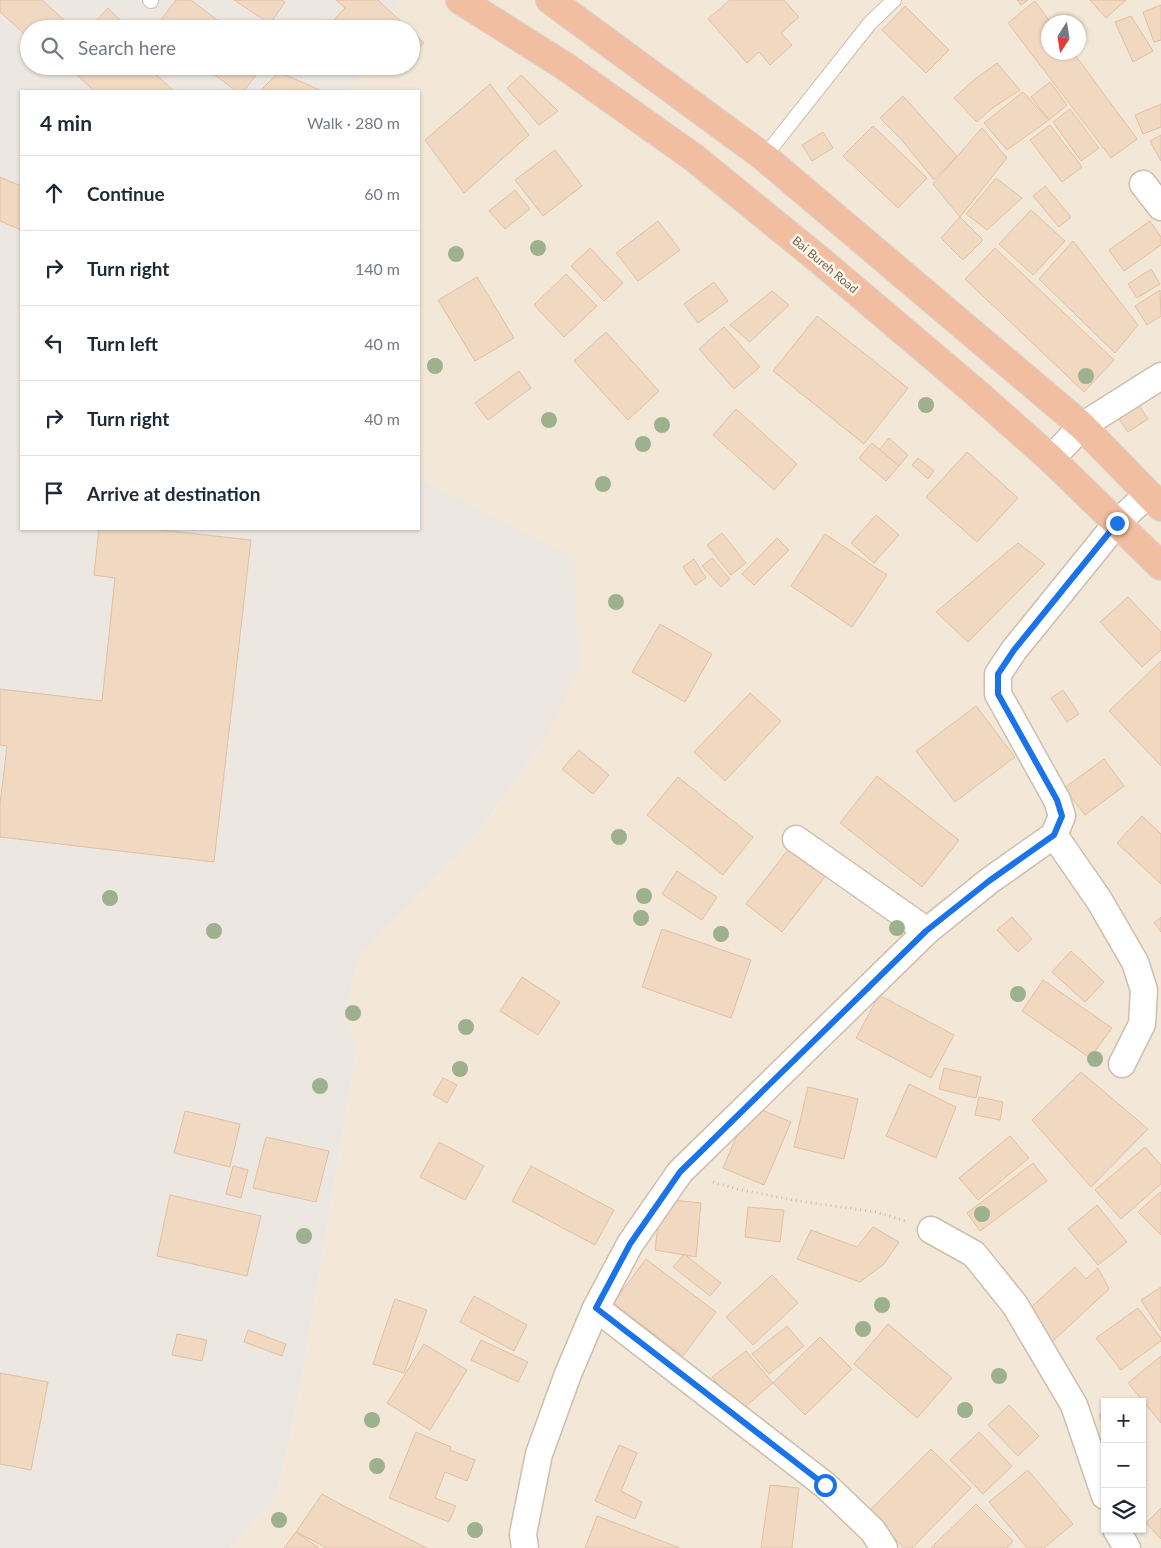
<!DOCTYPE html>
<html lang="en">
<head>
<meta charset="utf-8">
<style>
	body { margin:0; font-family:Lato,sans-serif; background:#f6f6f7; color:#1f2937 }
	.controls { position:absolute; right:15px; bottom:15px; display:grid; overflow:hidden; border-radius:0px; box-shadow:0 1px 4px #0004 }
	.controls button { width:45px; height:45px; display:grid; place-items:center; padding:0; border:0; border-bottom:1px solid #e0e1e3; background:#fff; color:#1f2937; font:25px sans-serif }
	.compass { position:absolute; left:1041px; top:15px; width:45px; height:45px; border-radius:50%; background:#fff; box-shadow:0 1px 4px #0004; rotate:192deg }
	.stop { position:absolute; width:15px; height:15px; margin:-11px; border:4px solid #1a73e8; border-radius:50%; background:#fff }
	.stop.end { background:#1a73e8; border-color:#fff; box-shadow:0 1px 5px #0008 }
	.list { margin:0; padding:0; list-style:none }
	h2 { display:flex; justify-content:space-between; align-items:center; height:65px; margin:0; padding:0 20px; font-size:21px }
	h2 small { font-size:16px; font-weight:400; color:#747a83 }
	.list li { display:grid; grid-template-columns:32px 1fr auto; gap:15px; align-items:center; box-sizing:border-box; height:75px; padding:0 20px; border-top:1px solid #e0e1e3 }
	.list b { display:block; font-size:19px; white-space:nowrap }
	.list em { font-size:16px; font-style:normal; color:#747a83 }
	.icon { flex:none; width:28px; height:28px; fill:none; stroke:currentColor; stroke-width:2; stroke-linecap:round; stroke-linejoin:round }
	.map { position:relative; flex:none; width:1161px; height:1548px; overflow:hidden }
	.search { position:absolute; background:#fff; box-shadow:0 1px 4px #0004; left:20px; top:20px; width:400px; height:55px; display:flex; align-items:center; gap:12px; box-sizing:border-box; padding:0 18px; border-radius:28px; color:#747a83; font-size:19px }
	.panel { position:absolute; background:#fff; box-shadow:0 1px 4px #0004; left:20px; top:90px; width:400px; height:440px; border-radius:0px }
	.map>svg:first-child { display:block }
	.residential { fill:#f3e8d7; fill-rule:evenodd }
	.industrial { fill:#ece7e1 }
	.building { fill:#f0d8c1; stroke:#e2c0a2 }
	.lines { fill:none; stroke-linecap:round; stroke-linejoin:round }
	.lane-casing { stroke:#cdbeae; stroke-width:16 }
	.street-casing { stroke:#cdbeae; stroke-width:29 }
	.highway-casing { stroke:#dbd5d1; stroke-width:30 }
	.path { stroke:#d5bba4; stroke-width:3; stroke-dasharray:1 4; stroke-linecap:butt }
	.lane { stroke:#fff; stroke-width:14 }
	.street { stroke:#fff; stroke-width:26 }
	.highway { stroke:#f2bea2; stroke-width:28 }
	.tree { fill:#9db18e }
	.route { stroke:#1a73e8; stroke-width:6 }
	.labels { text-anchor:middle; stroke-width:5; stroke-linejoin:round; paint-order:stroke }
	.street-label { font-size:12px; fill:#755e4d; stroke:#fef9ee }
</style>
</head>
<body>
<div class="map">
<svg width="1161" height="1548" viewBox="0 0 1161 1548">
	<rect width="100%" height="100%" fill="#fbf6e8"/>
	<path class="residential" d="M401,0H1161V1548H231L275,1498L287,1452L300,1391L358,1043L344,1018L360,956L477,835L544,741L573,558L419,478V91H350L364,66H411V29H385ZM1048,22H1078V52H1048ZM1105,1402H1142V1529H1105Z"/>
	<path class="industrial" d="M0,0H401L385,29H29V66H364L350,91H21V529H419V478L574,558L579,667L544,741L477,835L360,956L344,1018L358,1043L300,1391L287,1452L275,1498L231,1548H0Z"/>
	<g class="building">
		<path d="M0,0H42L74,29H29V38L0,12Z"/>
		<path d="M176,0H191L229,29H154Z"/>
		<path d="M234,0H282L285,2L270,24Z"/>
		<path d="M336,0H378L409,29H334L330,24L345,8Z"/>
		<path d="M730,0H784L799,17L781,33L792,45L770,65L759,52L747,63L708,19Z"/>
		<path d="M1017,0H1028L1021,5Z"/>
		<path d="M1090,0H1126L1106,18Z"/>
		<path d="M1035,1L1050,22H1048V52H1073L1137,139L1111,158L1008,23Z"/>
		<path d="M1161,5V40L1154,42L1143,12Z"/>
		<path d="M905,6L949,50L926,73L882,30Z"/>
		<path d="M108,8L122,22L116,29H96L92,25Z"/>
		<path d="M1131,16L1153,51L1133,62L1115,22Z"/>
		<path d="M281,21L291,29H274Z"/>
		<path d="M411,31L424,43L411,56Z"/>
		<path d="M997,63L1020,90L991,109L977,122L954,98L975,79Z"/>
		<path d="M79,66H147L174,91H94L74,72Z"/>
		<path d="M203,66H263L244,91H236Z"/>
		<path d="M375,66H391L383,74Z"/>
		<path d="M279,72L322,91H260Z"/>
		<path d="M521,75L558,111L539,125L507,88Z"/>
		<path d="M1050,82L1067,105L1049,120L1031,97Z"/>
		<path d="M490,84L529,135L464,193L425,140Z"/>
		<path d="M1023,92L1049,120L1007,150L984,123Z"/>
		<path d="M903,96L957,156L934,180L901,139L880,118Z"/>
		<path d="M1161,104V127L1143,134L1135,115Z"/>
		<path d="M1070,109L1099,148L1081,161L1053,122Z"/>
		<path d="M1050,125L1082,167L1062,182L1030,140Z"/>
		<path d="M873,126L927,178L898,208L843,156Z"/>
		<path d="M982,128L1007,158L960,217L933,184Z"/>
		<path d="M823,132L833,148L812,161L802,145Z"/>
		<path d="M1161,135V161L1150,141Z"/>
		<path d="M555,150L582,186L543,216L515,180Z"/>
		<path d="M0,177L21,186V230L0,221Z"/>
		<path d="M996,178L1022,198L987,230L966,214Z"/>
		<path d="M1045,186L1071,217L1059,227L1033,196Z"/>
		<path d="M515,190L530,209L505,229L489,211Z"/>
		<path d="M1031,210L1065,241L1033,275L999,244Z"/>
		<path d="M960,217L983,240L963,260L941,238Z"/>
		<path d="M658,221L680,250L638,281L616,253Z"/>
		<path d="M1150,221L1161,237V245L1124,271L1109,250Z"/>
		<path d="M1073,241L1138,325L1115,353L1039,279Z"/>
		<path d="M590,248L623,283L604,301L571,266Z"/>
		<path d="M995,248L1114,360L1084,392L965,279Z"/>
		<path d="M1151,269L1160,284L1137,298L1128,284Z"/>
		<path d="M566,274L597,306L564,337L534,305Z"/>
		<path d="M477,277L514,338L475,361L438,300Z"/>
		<path d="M714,282L728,301L698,323L684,304Z"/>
		<path d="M1160,290L1161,316L1147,325L1135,306Z"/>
		<path d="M772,291L789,305L750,342L730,325Z"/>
		<path d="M817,316L908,388L864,444L773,371Z"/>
		<path d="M724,327L760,367L734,389L699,349Z"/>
		<path d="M606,332L659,391L628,420L574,361Z"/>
		<path d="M519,371L531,388L488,420L475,403Z"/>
		<path d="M1135,399L1148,419L1128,432L1115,413Z"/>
		<path d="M736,409L797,464L774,490L713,435Z"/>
		<path d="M889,438L908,455L899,466L879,450Z"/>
		<path d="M872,443L899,466L886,481L859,458Z"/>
		<path d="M967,452L1018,498L977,542L926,497Z"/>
		<path d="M918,458L934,471L928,479L912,465Z"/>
		<path d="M876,515L899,535L874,563L851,543Z"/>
		<path d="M99,529H152L251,540L214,862L0,837V804L7,746L0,745V689L102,701L115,578L94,575Z"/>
		<path d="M722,533L746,563L731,575L707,545Z"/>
		<path d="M825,534L887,575L852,627L791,586Z"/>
		<path d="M777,538L789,550L754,585L742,574Z"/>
		<path d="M1018,543L1045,564L968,642L936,612Z"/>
		<path d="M712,558L730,579L721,587L702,566Z"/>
		<path d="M694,559L706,578L695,585L683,567Z"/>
		<path d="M1128,597L1161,632V650L1142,667L1100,622Z"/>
		<path d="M660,624L712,654L685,702L632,672Z"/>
		<path d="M1161,661V766L1109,711Z"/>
		<path d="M1063,690L1079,714L1067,722L1051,698Z"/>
		<path d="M750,693L781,721L725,781L694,752Z"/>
		<path d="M976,706L1015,757L955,802L916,751Z"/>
		<path d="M579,750L609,775L593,794L562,769Z"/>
		<path d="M1104,759L1124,786L1085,815L1064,788Z"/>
		<path d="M877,776L959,840L922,887L840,823Z"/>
		<path d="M678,777L753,837L723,875L647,815Z"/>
		<path d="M1142,816L1161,834V884L1117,843Z"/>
		<path d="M791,846L827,874L782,932L746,904Z"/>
		<path d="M677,871L717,897L702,920L662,894Z"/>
		<path d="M1012,917L1032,939L1018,952L997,930Z"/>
		<path d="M1161,917V932L1154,923Z"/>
		<path d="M662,929L751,960L731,1018L642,987Z"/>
		<path d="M1071,951L1104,982L1085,1002L1052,972Z"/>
		<path d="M522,977L560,1002L538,1035L500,1011Z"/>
		<path d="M1043,980L1112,1028L1090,1058L1022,1011Z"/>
		<path d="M879,995L954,1035L931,1078L856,1038Z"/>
		<path d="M944,1068L981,1077L976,1098L939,1089Z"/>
		<path d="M1081,1072L1148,1129L1091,1187L1032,1120Z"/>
		<path d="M443,1078L457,1085L447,1103L433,1095Z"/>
		<path d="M909,1084L956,1107L936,1158L886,1136Z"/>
		<path d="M808,1087L858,1099L844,1159L794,1147Z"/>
		<path d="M979,1097L1003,1102L1000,1120L975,1115Z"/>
		<path d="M750,1105L791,1122L764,1185L723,1168Z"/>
		<path d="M185,1111L240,1124L230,1167L174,1153Z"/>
		<path d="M1010,1136L1029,1158L978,1200L959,1178Z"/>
		<path d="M266,1137L329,1151L316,1202L253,1188Z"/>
		<path d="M439,1142L484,1166L465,1200L420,1177Z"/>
		<path d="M1145,1147L1161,1165V1184L1121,1219L1095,1190Z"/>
		<path d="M1033,1163L1047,1181L980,1231L967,1213Z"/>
		<path d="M233,1166L248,1170L241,1198L226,1194Z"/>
		<path d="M531,1166L614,1210L595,1245L512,1201Z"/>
		<path d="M1160,1192L1161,1193V1235L1138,1212Z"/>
		<path d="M170,1195L261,1216L247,1276L157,1256Z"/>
		<path d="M661,1199L701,1203L696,1257L655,1250Z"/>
		<path d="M1097,1205L1127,1242L1098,1265L1068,1229Z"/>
		<path d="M748,1207L784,1210L780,1242L745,1237Z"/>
		<path d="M873,1227L899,1242L884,1264L860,1282L797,1259L811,1230L857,1247Z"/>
		<path d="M684,1254L721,1283L710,1296L673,1267Z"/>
		<path d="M646,1259L716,1312L683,1356L613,1303Z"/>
		<path d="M1075,1267L1086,1279L1098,1268L1109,1289L1053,1341L1026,1312Z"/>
		<path d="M772,1275L798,1303L753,1345L726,1317Z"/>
		<path d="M1161,1287V1331L1141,1300Z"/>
		<path d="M474,1296L527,1325L514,1351L460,1322Z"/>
		<path d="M395,1299L427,1310L404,1373L373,1364Z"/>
		<path d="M1138,1308L1161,1338V1341L1121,1370L1096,1338Z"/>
		<path d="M888,1324L952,1378L917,1418L854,1364Z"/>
		<path d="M787,1326L804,1346L769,1374L752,1354Z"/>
		<path d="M248,1330L286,1344L282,1356L244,1342Z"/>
		<path d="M177,1334L207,1340L202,1361L172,1355Z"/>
		<path d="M820,1337L852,1369L805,1415L773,1383Z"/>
		<path d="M481,1340L528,1362L518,1382L471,1360Z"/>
		<path d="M424,1344L467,1370L430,1430L387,1403Z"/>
		<path d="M746,1351L773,1383L740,1411L712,1377Z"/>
		<path d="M1161,1356V1423L1128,1383Z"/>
		<path d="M0,1373L48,1382L31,1470L0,1464Z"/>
		<path d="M1009,1405L1039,1436L1018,1456L988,1425Z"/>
		<path d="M1105,1412V1426L1099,1415Z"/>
		<path d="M416,1432L451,1447L450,1450L475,1460L467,1481L445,1472L435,1498L456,1506L449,1522L389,1498Z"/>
		<path d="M979,1432L1012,1466L983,1494L950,1460Z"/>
		<path d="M619,1445L637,1453L621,1491L642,1502L635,1519L595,1501Z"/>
		<path d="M931,1449L971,1488L912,1548H904L868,1512Z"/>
		<path d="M1028,1470L1073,1524L1044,1548H1027L989,1502Z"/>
		<path d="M770,1485L799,1488L792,1548H761Z"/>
		<path d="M322,1494L340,1504L427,1548H327L296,1532Z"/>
		<path d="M976,1504L1013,1541L1007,1548H931Z"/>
		<path d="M1161,1508V1539L1146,1523Z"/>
		<path d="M597,1516L680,1548H585Z"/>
		<path d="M296,1532L319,1548H284Z"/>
	</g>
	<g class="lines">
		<defs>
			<g id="lane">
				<path d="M150,0L151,1"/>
				<path d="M764,157L870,23L894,0"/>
			</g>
			<g id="street">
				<path d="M1143,184L1161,207"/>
				<path d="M1051,459L1082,426L1161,376"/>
				<path d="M1054,835L1099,900L1135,962L1144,990L1142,1024L1122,1064"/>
				<path d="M796,839L927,931"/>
				<path d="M931,1230L974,1254L1015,1305L1074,1405L1105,1496"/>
				<path d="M1116,1529L1127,1548"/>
				<path d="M525,1548L523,1534L539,1454L568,1374L596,1308"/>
				<path d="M884,1548L873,1531L825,1485L596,1308L630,1244L680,1172L927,931L989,881L1054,835L1062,816L1057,800L998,694V674L1014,650L1117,523L1148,494"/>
			</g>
			<g id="highway">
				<path d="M460,0L566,67L693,157L822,262L973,390L1051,459L1161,566"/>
				<path d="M550,0L764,157L1082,426L1161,507"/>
			</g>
		</defs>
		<use href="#lane" class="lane-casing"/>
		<use href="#street" class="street-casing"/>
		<use href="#highway" class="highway-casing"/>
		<path class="path" d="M713,1182L737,1189L798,1201L876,1212L905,1221"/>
		<use href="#lane" class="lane"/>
		<use href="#street" class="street"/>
		<use href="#highway" class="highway"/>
	</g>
	<g class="tree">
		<circle cx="538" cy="248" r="8"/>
		<circle cx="456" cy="254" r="8"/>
		<circle cx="435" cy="366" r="8"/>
		<circle cx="1086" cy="376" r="8"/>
		<circle cx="926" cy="405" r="8"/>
		<circle cx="549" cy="420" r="8"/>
		<circle cx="662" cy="425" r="8"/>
		<circle cx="643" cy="444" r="8"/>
		<circle cx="603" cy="484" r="8"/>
		<circle cx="616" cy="602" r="8"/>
		<circle cx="619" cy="837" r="8"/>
		<circle cx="644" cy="896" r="8"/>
		<circle cx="110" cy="898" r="8"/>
		<circle cx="641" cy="918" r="8"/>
		<circle cx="897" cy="928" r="8"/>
		<circle cx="214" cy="931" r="8"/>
		<circle cx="721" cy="934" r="8"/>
		<circle cx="1018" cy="994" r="8"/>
		<circle cx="353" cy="1013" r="8"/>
		<circle cx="466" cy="1027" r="8"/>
		<circle cx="1095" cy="1059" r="8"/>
		<circle cx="460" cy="1069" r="8"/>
		<circle cx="320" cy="1086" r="8"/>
		<circle cx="982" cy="1214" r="8"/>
		<circle cx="304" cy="1236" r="8"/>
		<circle cx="882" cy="1305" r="8"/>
		<circle cx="863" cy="1329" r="8"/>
		<circle cx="999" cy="1376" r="8"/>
		<circle cx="965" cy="1410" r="8"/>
		<circle cx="372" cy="1420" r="8"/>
		<circle cx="377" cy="1466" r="8"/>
		<circle cx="279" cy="1520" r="8"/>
		<circle cx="475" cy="1530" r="8"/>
	</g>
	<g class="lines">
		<path class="route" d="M825,1485L596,1308L630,1244L680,1172L926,931L989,881L1054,835L1062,816L1057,800L998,694V674L1014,650L1117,523"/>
	</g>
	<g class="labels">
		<g class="street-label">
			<text transform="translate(825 265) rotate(40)" y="4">Bai Bureh Road</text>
		</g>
	</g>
</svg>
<div class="controls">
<button>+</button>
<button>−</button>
<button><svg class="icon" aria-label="layers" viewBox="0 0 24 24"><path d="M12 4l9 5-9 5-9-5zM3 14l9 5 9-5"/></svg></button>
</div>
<svg class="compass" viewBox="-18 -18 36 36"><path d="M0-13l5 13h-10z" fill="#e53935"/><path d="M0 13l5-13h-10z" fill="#747a83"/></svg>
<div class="stop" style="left:825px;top:1485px"></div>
<div class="stop end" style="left:1117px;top:523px"></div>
<div class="search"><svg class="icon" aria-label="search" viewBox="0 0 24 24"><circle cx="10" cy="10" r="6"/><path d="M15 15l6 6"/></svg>Search here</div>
<section class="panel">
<h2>4 min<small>Walk · 280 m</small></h2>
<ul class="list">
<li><svg class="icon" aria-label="ahead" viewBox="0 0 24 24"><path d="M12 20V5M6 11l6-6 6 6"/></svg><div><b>Continue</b></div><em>60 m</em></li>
<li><svg class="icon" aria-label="right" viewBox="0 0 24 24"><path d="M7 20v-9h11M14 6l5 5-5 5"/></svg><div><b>Turn right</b></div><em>140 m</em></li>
<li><svg class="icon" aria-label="left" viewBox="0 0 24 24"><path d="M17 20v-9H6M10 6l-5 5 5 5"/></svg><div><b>Turn left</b></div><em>40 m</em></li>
<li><svg class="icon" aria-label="right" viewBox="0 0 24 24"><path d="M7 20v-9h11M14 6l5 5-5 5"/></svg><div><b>Turn right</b></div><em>40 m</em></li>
<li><svg class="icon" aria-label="arrive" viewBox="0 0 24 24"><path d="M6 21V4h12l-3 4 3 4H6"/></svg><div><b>Arrive at destination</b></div></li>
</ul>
</section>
</div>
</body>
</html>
